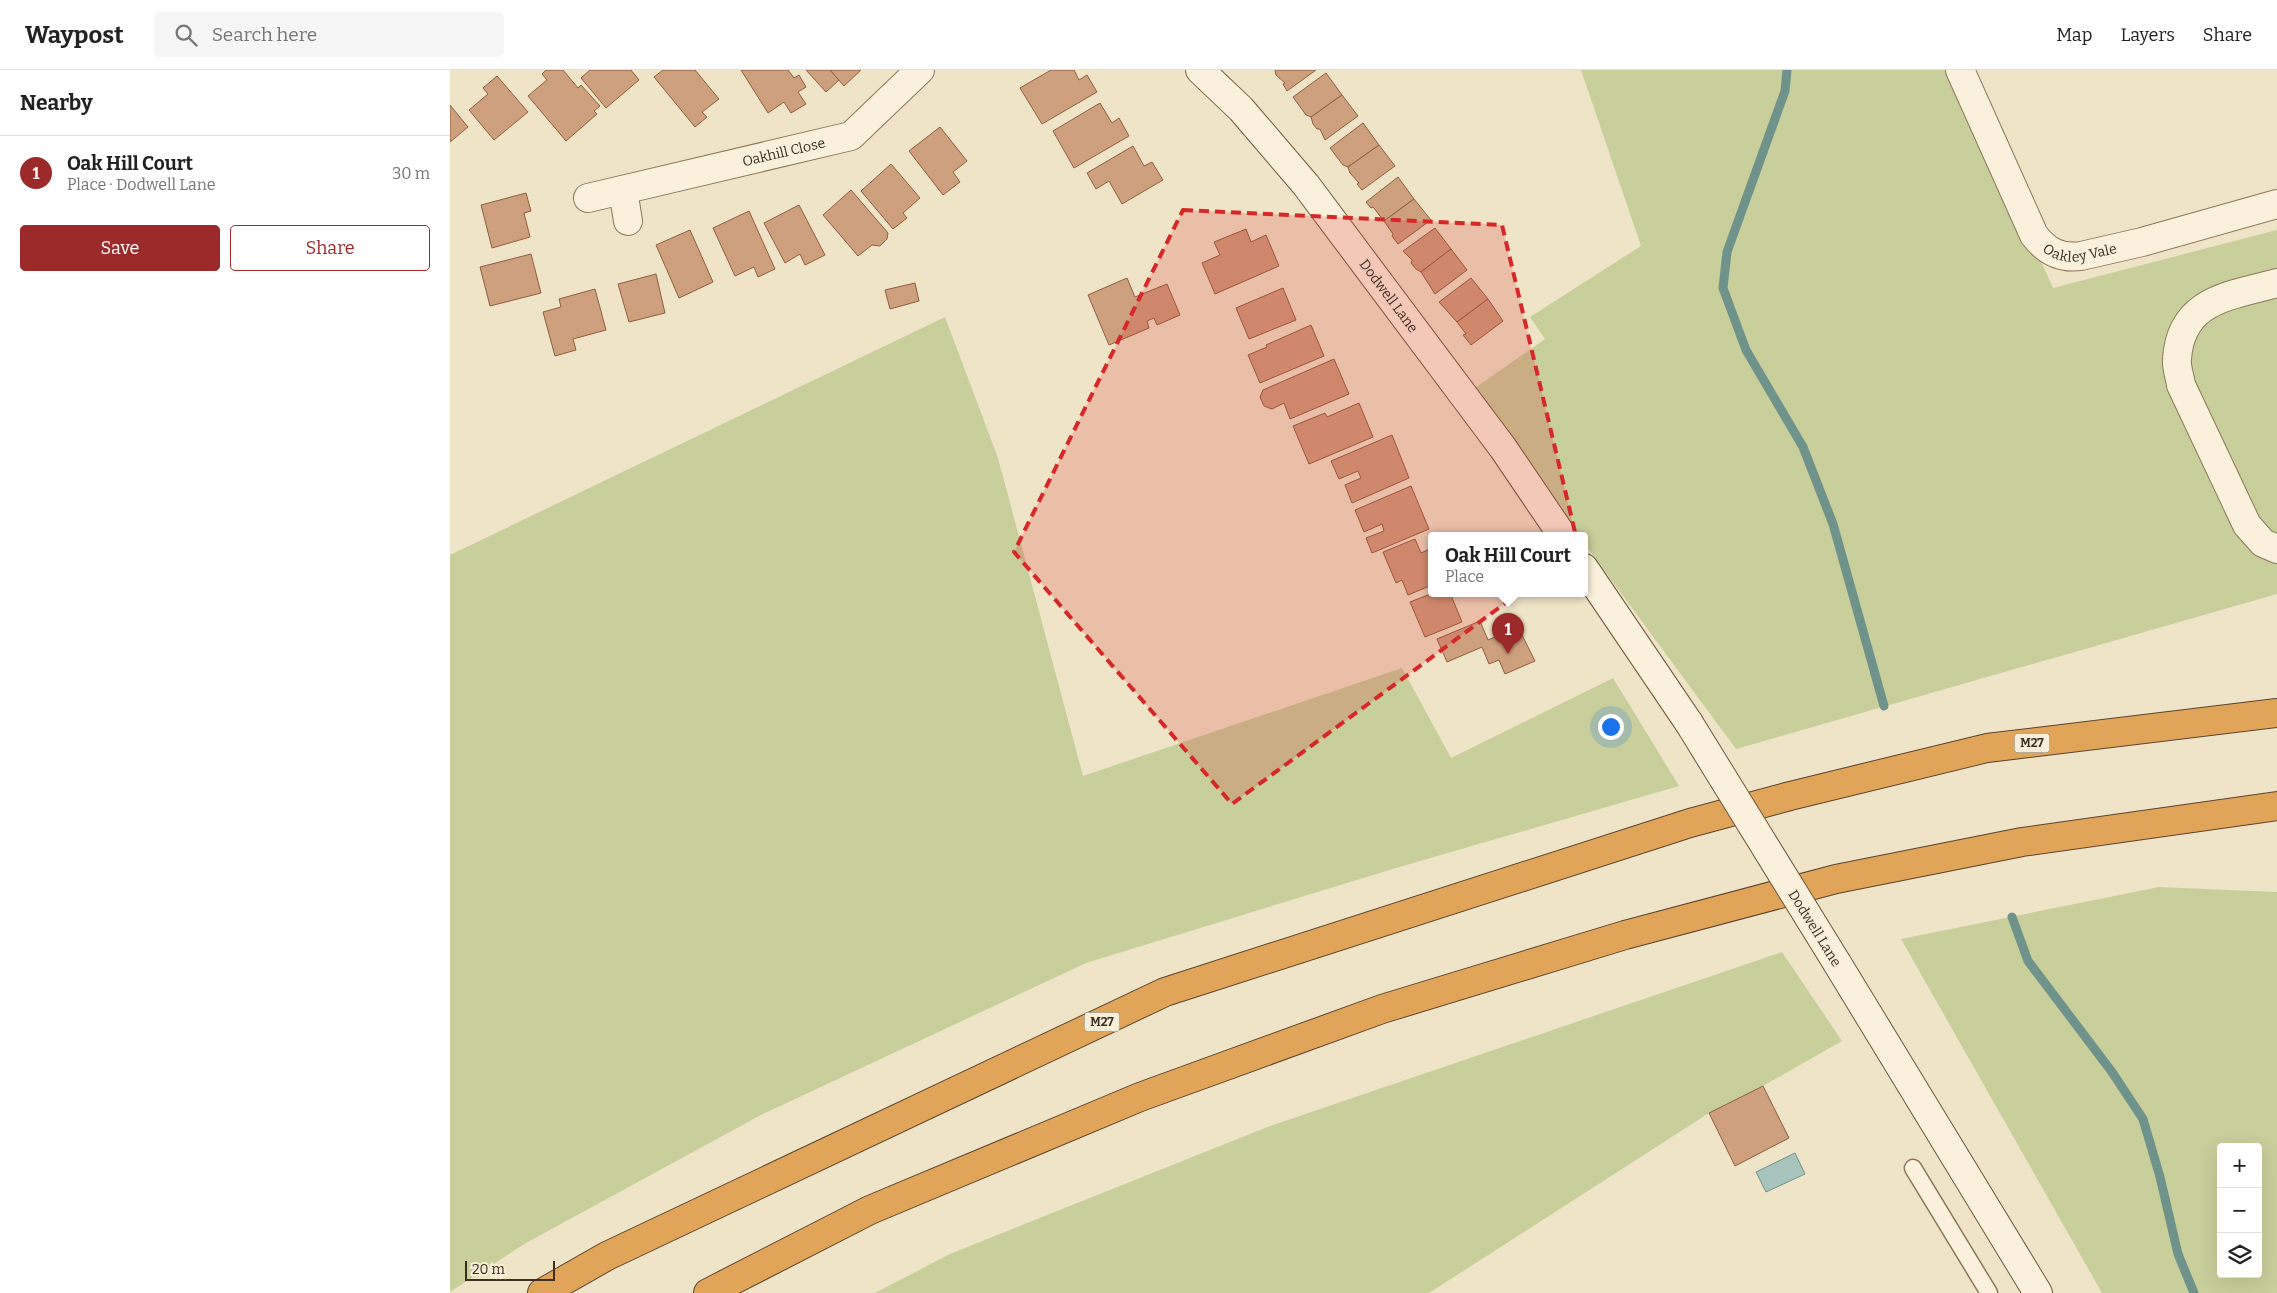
<!DOCTYPE html>
<html lang="en">
<head>
<meta charset="utf-8">
<style>
	body { margin:0; font-family:Bitter,serif; background:#f6f6f6; color:#222 }
	.controls { position:absolute; right:15px; bottom:15px; display:grid; overflow:hidden; border-radius:5px; box-shadow:0 5px 20px #0002 }
	.controls button { width:45px; height:45px; display:grid; place-items:center; padding:0; border:0; border-bottom:1px solid #e0e0e0; background:#fff; color:#222; font:25px sans-serif }
	.scale { position:absolute; left:15px; bottom:12px; width:90px; box-sizing:border-box; padding-left:5px; border:2px solid #3d2e20; border-top:0; font-size:14px; line-height:18px; white-space:nowrap; color:#3d2e20; -webkit-text-stroke:4px #f7eed8; paint-order:stroke }
	.you { position:absolute; left:1160px; top:656px; width:18px; height:18px; margin:-12px; border:4px solid #fff; border-radius:50%; background:#1a73e8; box-shadow:0 0 0 8px #1a73e833 }
	.badge { display:grid; place-items:center; width:32px; height:32px; border-radius:50%; background:#9d2a2a; color:#fff; font-size:16px; font-weight:700 }
	.pin { position:absolute; translate:-50% -41px; filter:drop-shadow(0 1px 2px #0008) }
	.pin::after { content:''; position:absolute; top:26px; width:18px; height:15px; background:inherit; clip-path:polygon(0 0,100% 0,50% 100%) }
	.popup { position:absolute; left:978px; top:462px; width:160px; height:65px; box-sizing:border-box; display:grid; place-content:center; border-radius:5px; background:#fff; filter:drop-shadow(0 1px 4px #0005); font-size:16px; white-space:nowrap; color:#767676 }
	.popup b { font-size:19px; color:#222 }
	.popup::after { content:''; position:absolute; left:50%; top:100%; margin-left:-10px; border:10px solid transparent; border-top-color:#fff }
	.list { margin:0; padding:0; list-style:none }
	h2 { display:flex; justify-content:space-between; align-items:center; height:65px; margin:0; padding:0 20px; font-size:21px }
	h2 small { font-size:16px; font-weight:400; color:#767676 }
	.list li { display:grid; grid-template-columns:32px 1fr auto; gap:15px; align-items:center; box-sizing:border-box; height:75px; padding:0 20px; border-top:1px solid #e0e0e0 }
	.list b { display:block; font-size:19px; white-space:nowrap }
	.list p { margin:0; font-size:16px; white-space:nowrap; color:#767676 }
	.list em { font-size:16px; font-style:normal; color:#767676 }
	.actions { display:flex; gap:10px; padding:15px 20px }
	.actions a { flex:1; padding:11px 0; border:1px solid #9d2a2a; border-radius:5px; text-align:center; font-size:18px; color:#9d2a2a }
	.actions .main { background:#9d2a2a; color:#fff }
	.icon { flex:none; width:28px; height:28px; fill:none; stroke:currentColor; stroke-width:2; stroke-linecap:round; stroke-linejoin:round }
	.map { position:relative; flex:none; width:1827px; height:1223px; overflow:hidden }
	header { display:flex; align-items:center; gap:30px; box-sizing:border-box; height:70px; padding:0 25px; background:#fff; border-bottom:1px solid #e0e0e0 }
	header strong { font-size:24px }
	nav { display:flex; gap:28px; margin-inline-start:auto; font-size:18px }
	.search { width:350px; height:45px; background:#f6f6f6; display:flex; align-items:center; gap:12px; box-sizing:border-box; padding:0 18px; border-radius:5px; color:#767676; font-size:19px }
	main { display:flex }
	aside { flex:1; background:#fff }
	.map>svg:first-child { display:block }
	.green { fill:#c8cf9b; fill-rule:evenodd }
	.water { fill:#a9c4bc; stroke:#6f938a }
	.lines { fill:none; stroke-linecap:round; stroke-linejoin:round }
	.stream { stroke:#6f938a; stroke-width:9 }
	.building { fill:#cfa07d; stroke:#8d5f41 }
	.lane-casing { stroke:#8d765c; stroke-width:19 }
	.street-casing { stroke:#8d765c; stroke-width:30 }
	.secondary-casing { stroke:#6f573f; stroke-width:30 }
	.highway-casing { stroke:#5b4430; stroke-width:30 }
	.lane { stroke:#faf1dc; stroke-width:16 }
	.street { stroke:#faf1dc; stroke-width:28 }
	.secondary { stroke:#faf1dc; stroke-width:28 }
	.highway { stroke:#e0a558; stroke-width:28 }
	.secondary-bridge-casing { stroke:#6f573f; stroke-width:30; stroke-linecap:butt }
	.secondary-bridge { stroke:#faf1dc; stroke-width:28 }
	.marked { fill:#d62828; fill-opacity:0.2; stroke:#d62828; stroke-width:4; stroke-dasharray:10 6; stroke-linejoin:round }
	.labels { text-anchor:middle; stroke-width:4; stroke-linejoin:round; paint-order:stroke }
	.shield { fill:#f7eed8; stroke:#756857; stroke-width:1 }
	.shield-label { font-size:12px; font-weight:bold; fill:#3d2e20 }
	.street-label { font-size:14px; fill:#3d2e20; stroke:#f7eed8 }
</style>
</head>
<body>
<header>
<strong>Waypost</strong>
<div class="search"><svg class="icon" aria-label="search" viewBox="0 0 24 24"><circle cx="10" cy="10" r="6"/><path d="M15 15l6 6"/></svg>Search here</div>
<nav><a>Map</a><a>Layers</a><a>Share</a></nav>
</header>
<main>
<aside>
<h2>Nearby<small></small></h2>
<ul class="list">
<li><span class="badge">1</span><div><b>Oak Hill Court</b><p>Place · Dodwell Lane</p></div><em>30 m</em></li>
</ul>
<div class="actions"><a class="main">Save</a><a>Share</a></div>
</aside>
<div class="map">
<svg width="1827" height="1223" viewBox="0 0 1827 1223">
	<rect width="100%" height="100%" fill="#f0e4c8"/>
	<g class="green">
		<path d="M1131,0H1505L1603,218L1827,160V524L1286,679L1134,473V465H1129L1022,320L1095,269L1080,247L1191,176Z"/>
		<path d="M495,247L548,388L633,706L952,598L1001,688L1163,608L1229,716L946,798L636,893L311,1045L76,1173L0,1222V485Z"/>
		<path d="M1709,817L1827,822V1223H1652L1451,869ZM1771,1077H1808V1204H1771Z"/>
		<path d="M1332,882L1392,971L1313,1016L1259,1043L979,1223H425L500,1184L820,1056Z"/>
	</g>
	<path class="water" d="M1345,1083L1355,1104L1316,1122L1306,1102Z"/>
	<g class="lines">
		<g class="stream">
			<path d="M1337,0L1335,21L1277,182L1273,218L1296,280L1353,377L1383,454L1434,636"/>
			<path d="M1562,847L1578,891L1662,1002L1693,1049L1710,1107L1728,1184L1744,1223"/>
		</g>
	</g>
	<g class="building">
		<path d="M96,0H113L128,18L131,15L150,36L144,41L147,44L116,71L78,26L97,10L92,4Z"/>
		<path d="M140,0H181L189,10L156,38L131,8Z"/>
		<path d="M213,0H245L269,29L252,42L257,47L245,57L204,7Z"/>
		<path d="M291,0H338L344,8L349,5L356,17L348,22L356,34L341,43L334,32L318,43Z"/>
		<path d="M356,0H380L389,10L376,22Z"/>
		<path d="M380,0H411L394,16Z"/>
		<path d="M601,0H624L629,10L637,5L647,22L592,54L570,18Z"/>
		<path d="M825,0H866L837,21L833,14L835,13L826,5Z"/>
		<path d="M876,3L892,25L861,47L856,45L843,27Z"/>
		<path d="M47,6L78,42L44,70L19,40L38,24L33,18Z"/>
		<path d="M892,25L908,46L875,70L870,59H867L863,54L861,47Z"/>
		<path d="M650,33L662,53L669,48L679,66L624,98L603,61Z"/>
		<path d="M0,35L18,57L0,72Z"/>
		<path d="M913,53L929,75L898,97L893,95L880,78Z"/>
		<path d="M490,57L517,91L503,102L510,112L493,125L459,81Z"/>
		<path d="M929,75L945,96L912,120L907,114L909,113L900,103L898,97Z"/>
		<path d="M683,76L694,96L702,92L713,110L672,134L659,111L646,119L637,103Z"/>
		<path d="M441,94L470,128L453,143L457,148L443,159L411,121Z"/>
		<path d="M948,107L964,129L934,151L923,137L921,138L916,132Z"/>
		<path d="M401,120L438,163L437,169L430,176L422,175L408,186L373,145Z"/>
		<path d="M76,123L81,141L74,143L80,167L42,178L31,135Z"/>
		<path d="M964,129L981,150L948,174L942,166L943,164L934,151Z"/>
		<path d="M349,135L375,185L355,195L350,184L335,193L314,153Z"/>
		<path d="M299,141L325,199L308,207L304,197L285,206L263,158Z"/>
		<path d="M985,158L1001,179L971,202L966,199L961,193L962,190L953,181Z"/>
		<path d="M796,159L801,172L816,165L829,196L765,224L752,193L770,185L764,172Z"/>
		<path d="M240,160L263,212L229,228L206,175Z"/>
		<path d="M1001,179L1017,200L985,224L971,202Z"/>
		<path d="M81,184L91,223L40,236L30,197Z"/>
		<path d="M206,204L215,243L179,252L168,214Z"/>
		<path d="M677,208L685,227L717,214L730,245L707,255L704,248L697,251L699,258L659,275L638,225Z"/>
		<path d="M1021,208L1038,229L1007,252L989,232Z"/>
		<path d="M465,213L469,231L440,239L435,220Z"/>
		<path d="M833,218L846,250L799,269L786,238Z"/>
		<path d="M145,219L156,260L123,269L126,280L105,286L93,242L111,237L109,229Z"/>
		<path d="M1038,229L1053,251L1021,275L1013,265L1016,264L1007,252Z"/>
		<path d="M861,255L874,286L810,313L798,285L817,277L816,275Z"/>
		<path d="M884,289L899,324L840,349L834,333L822,339L814,336L810,327L813,320Z"/>
		<path d="M909,333L923,367L859,394L843,356L875,343L877,347Z"/>
		<path d="M942,365L959,408L902,433L895,415L911,408L908,401L889,409L881,391Z"/>
		<path d="M961,416L979,459L922,483L916,468L934,461L932,454L914,462L905,440Z"/>
		<path d="M965,469L971,483L982,478V515L958,525L952,510L946,513L933,482Z"/>
		<path d="M983,523H1000L1012,552L975,567L960,532Z"/>
		<path d="M1030,551L1038,570L1068,557L1085,591L1055,604L1049,590L1039,594L1032,577L997,592L987,569Z"/>
		<path d="M1313,1016L1339,1068L1285,1096L1259,1043Z"/>
	</g>
	<g class="lines">
		<defs>
			<path id="lane" d="M1463,1098L1539,1223"/>
			<g id="street">
				<path id="s1" d="M1510,0L1584,165C1596,181 1610,189 1631,186L1692,172L1827,134"/>
				<path d="M173,120L178,151"/>
				<path id="s2" d="M138,128L401,66L470,0"/>
				<path d="M1827,213C1780,226 1731,229 1727,289C1726,297 1730,307 1731,315L1797,455L1813,473L1827,479"/>
			</g>
			<g id="secondary">
				<path id="s3" d="M750,0L791,39L856,115L1053,378L1112,465"/>
				<path d="M1134,498L1239,653"/>
				<path d="M1387,893L1588,1223"/>
			</g>
			<g id="highway">
				<path d="M92,1223L157,1186L715,922L1240,753L1340,726L1537,678L1827,643"/>
				<path d="M258,1223L420,1140L690,1027L932,939L1175,865L1386,809L1572,772L1827,736"/>
			</g>
		</defs>
		<use href="#lane" class="lane-casing"/>
		<use href="#street" class="street-casing"/>
		<use href="#secondary" class="secondary-casing"/>
		<use href="#highway" class="highway-casing"/>
		<use href="#lane" class="lane"/>
		<use href="#street" class="street"/>
		<use href="#secondary" class="secondary"/>
		<use href="#highway" class="highway"/>
		<defs>
			<path id="secondary-bridge" d="M1239,653L1387,893"/>
		</defs>
		<use href="#secondary-bridge" class="secondary-bridge-casing"/>
		<use href="#secondary-bridge" class="secondary-bridge"/>
	</g>
	<path class="marked" d="M733,140L1052,155L1129,479L782,734L564,482Z"/>
	<g class="labels">
		<g class="shield">
			<rect x="1564.5" y="663.5" width="35" height="19" rx="4"/>
			<rect x="634.5" y="942.5" width="35" height="19" rx="4"/>
		</g>
		<g class="shield-label">
			<text x="1582" y="677">M27</text>
			<text x="652" y="956">M27</text>
		</g>
		<g class="street-label">
			<text dy="5" stroke="none"><textPath href="#s2" startOffset="201">Oakhill Close</textPath></text>
			<text dy="5" stroke="none"><textPath href="#s1" startOffset="234">Oakley Vale</textPath></text>
			<text dy="5" stroke="none"><textPath href="#s3" startOffset="295">Dodwell Lane</textPath></text>
			<text transform="translate(1365 858) rotate(58)" y="5">Dodwell Lane</text>
		</g>
	</g>
</svg>
<div class="controls">
<button>+</button>
<button>−</button>
<button><svg class="icon" aria-label="layers" viewBox="0 0 24 24"><path d="M12 4l9 5-9 5-9-5zM3 14l9 5 9-5"/></svg></button>
</div>
<div class="scale">20 m</div>
<div class="you"></div>
<div class="pin badge" style="left:1058px;top:584px">1</div>
<div class="popup"><b>Oak Hill Court</b>Place</div>
</div>
</main>
</body>
</html>
